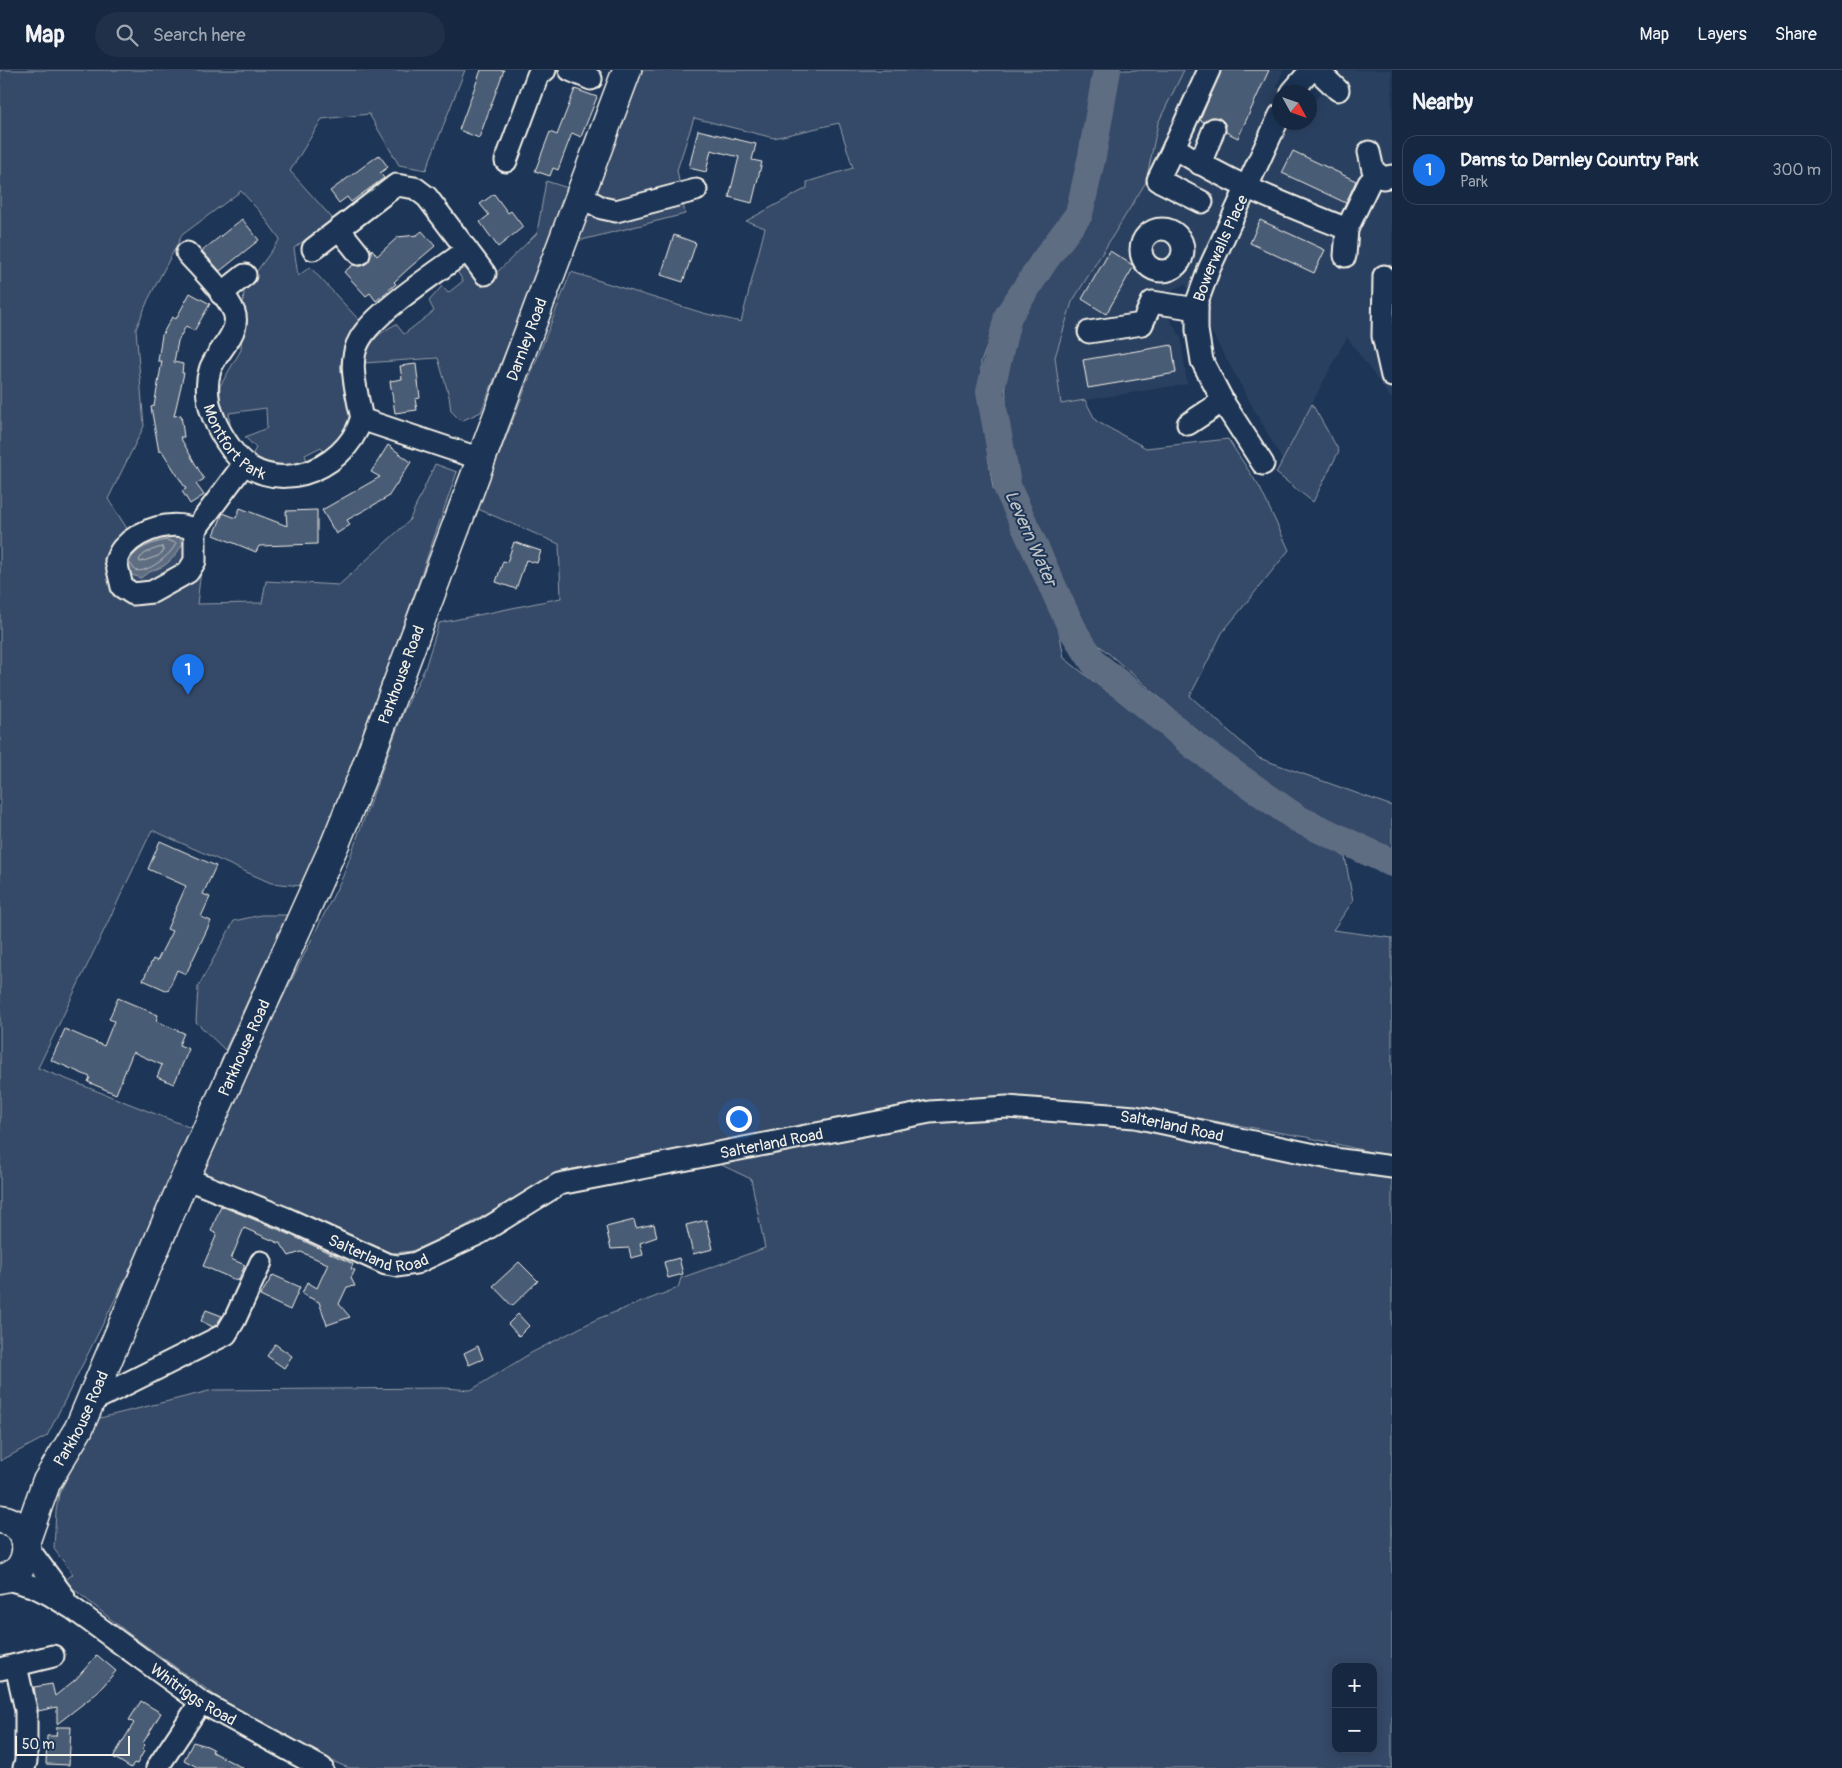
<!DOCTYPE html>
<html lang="en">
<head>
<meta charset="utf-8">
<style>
	body { margin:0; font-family:Pangolin,sans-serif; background:#1f3048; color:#f1f3f6 }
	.controls { position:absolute; right:15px; bottom:15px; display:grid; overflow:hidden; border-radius:10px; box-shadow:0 2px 12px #0003 }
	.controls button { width:45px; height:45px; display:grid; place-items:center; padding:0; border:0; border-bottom:1px solid #35445a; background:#162841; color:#f1f3f6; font:25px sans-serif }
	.compass { position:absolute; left:1272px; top:15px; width:45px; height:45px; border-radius:50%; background:#162841; box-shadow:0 2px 12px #0003; rotate:130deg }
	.scale { position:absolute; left:15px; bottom:12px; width:115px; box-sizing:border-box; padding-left:5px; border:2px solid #f4f1e8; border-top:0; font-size:14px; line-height:18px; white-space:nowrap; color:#f4f1e8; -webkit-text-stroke:4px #1d3557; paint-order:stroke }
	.you { position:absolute; left:738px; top:1048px; width:18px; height:18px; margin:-12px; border:4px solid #fff; border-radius:50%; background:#1a73e8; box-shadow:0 0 0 8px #1a73e833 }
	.badge { display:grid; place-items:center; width:32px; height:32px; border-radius:50%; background:#1a73e8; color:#fff; font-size:16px; font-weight:700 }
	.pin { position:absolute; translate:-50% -41px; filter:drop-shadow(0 1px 2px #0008) }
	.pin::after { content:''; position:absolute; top:26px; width:18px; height:15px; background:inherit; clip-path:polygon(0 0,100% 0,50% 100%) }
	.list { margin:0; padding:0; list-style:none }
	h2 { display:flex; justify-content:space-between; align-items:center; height:65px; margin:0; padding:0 20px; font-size:21px }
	h2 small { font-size:16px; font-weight:400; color:#9ea6b1 }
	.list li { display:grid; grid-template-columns:32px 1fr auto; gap:15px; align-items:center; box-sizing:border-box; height:70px; margin:0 10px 10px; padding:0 10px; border:1px solid #35445a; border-radius:15px }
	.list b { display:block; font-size:19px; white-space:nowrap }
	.list p { margin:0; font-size:16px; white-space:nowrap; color:#9ea6b1 }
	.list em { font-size:16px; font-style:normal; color:#9ea6b1 }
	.icon { flex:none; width:28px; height:28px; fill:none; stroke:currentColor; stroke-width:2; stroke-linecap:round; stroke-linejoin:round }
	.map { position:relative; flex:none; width:1392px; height:1698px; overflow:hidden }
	header { display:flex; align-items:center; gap:30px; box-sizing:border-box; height:70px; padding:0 25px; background:#162841; border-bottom:1px solid #35445a }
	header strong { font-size:24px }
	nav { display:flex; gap:28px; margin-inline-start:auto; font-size:18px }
	.search { width:350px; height:45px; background:#1f3048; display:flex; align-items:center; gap:12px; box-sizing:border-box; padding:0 18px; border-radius:28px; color:#9ea6b1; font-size:19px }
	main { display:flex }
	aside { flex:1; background:#162841 }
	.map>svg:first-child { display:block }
	.built { fill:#2a4060 }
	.green { fill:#354a67; stroke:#949ea8; fill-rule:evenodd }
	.water { fill:#5e6d82; stroke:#9aa2ab }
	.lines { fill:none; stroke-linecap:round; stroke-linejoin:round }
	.shore { stroke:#b8bcbf; stroke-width:1 }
	.river { stroke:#5e6d82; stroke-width:28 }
	.building { fill:#485b74; stroke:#f4f1e8 }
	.minor-casing { stroke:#f4f1e8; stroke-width:25 }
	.major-casing { stroke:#f4f1e8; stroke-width:31 }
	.minor { stroke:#1d3557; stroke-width:21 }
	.major { stroke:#1d3557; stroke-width:28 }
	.labels { text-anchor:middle; stroke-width:4; stroke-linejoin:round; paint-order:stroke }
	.street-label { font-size:16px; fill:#f4f1e8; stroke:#1d3557 }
	.water-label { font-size:18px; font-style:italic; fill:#c0c3c4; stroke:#1d3557 }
</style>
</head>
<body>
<header>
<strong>Map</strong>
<div class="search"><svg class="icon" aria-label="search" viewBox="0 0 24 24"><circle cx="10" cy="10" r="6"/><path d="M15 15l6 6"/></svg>Search here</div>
<nav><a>Map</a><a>Layers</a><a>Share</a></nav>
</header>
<main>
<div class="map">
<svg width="1392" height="1698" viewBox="0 0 1392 1698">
	<rect width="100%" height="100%" fill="#1d3557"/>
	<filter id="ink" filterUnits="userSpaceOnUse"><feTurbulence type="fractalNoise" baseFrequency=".02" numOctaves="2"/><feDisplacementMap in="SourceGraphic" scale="10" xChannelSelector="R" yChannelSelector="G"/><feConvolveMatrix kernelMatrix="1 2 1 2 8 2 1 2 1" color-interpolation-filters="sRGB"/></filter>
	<g filter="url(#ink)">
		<path class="built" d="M1184,0H1283L1277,17L1285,22H1280V52H1310V37L1338,0H1392V330L1347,267L1282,390L1185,214L1170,221L1167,244L1181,267L1187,314L1061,334L1055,287L1072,232L1146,112L1158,52Z"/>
		<g class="green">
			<path d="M0,0H465L426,100L399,95L369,44L322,49L290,101L333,149L294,178L298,206L310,197L360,251C352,266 338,285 341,302C342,308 346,314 348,320C358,350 348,365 326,385L321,377L305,385L309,395L270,398L251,387L256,378L245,367L267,358L266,338L229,343L230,354L227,356L220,340V316L241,280L244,219L280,169L261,143L241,121L182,165L148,230L136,259L144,356L108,429L130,463L205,466L197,534L262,533L266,511L339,515L409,451L435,394L457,402L352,702L302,816L271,813L152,760L38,998L199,1061L47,1366L0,1391Z"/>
			<path d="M641,0H1099L1082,107L1061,159L1002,237L981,292V341L993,418L1056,543L1064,588L1102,618L1173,667L1219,704L1345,787L1353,831L1333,860L1392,868V1087L1306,1067L1174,1044L937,1035L567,1100L458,1160L412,1181L383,1184L197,1101L343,806L403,643L425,598L439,553L561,528L559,474L478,439L571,202L703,243L741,252L765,158L746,151L807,118V112L853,98L839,53L774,68L694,48L677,100L685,144L578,171Z"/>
			<path d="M1118,0H1184L1158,53L1146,112L1072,232L1055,287L1061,334L1085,330L1096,351L1146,378L1228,369L1260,418L1289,480L1222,563L1190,626L1259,688L1392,736V781L1313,746L1234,692L1093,570L1015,413L1007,369L1005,299L1017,250L1082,160Z"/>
			<path d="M546,111L571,119L481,342L461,351L451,341L449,326L438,288L364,293C370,271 376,265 396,254L404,264L434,241L429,231L442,216L448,223L463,211L457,201L467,198L482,217L537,163Z"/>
			<path d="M1312,334L1339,381L1313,432L1276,403Z"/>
			<path d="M261,845H287L225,980L196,952L198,917L234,851Z"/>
			<path d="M1072,1046L1392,1105V1698H349L315,1684L251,1651L128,1563L64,1511L73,1504L54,1479L56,1441L59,1424L96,1349L213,1320L445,1318L471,1320L531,1283L597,1249L678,1218L681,1208L765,1178L751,1109L711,1090L912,1050ZM1336,1597H1373V1679H1336Z"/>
		</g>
		<path class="water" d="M165,465L179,467L183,473C178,482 173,489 165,495C157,500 148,501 141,508L132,505L123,493L133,478Z"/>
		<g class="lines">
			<g class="shore">
				<path d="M166,470L176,473C172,485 145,505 135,500L129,492C135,478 152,473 166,470Z"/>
				<path d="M162,477L164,481L158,486L141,492L139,491C141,483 154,479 162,477Z"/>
			</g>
			<path class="river" d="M1107,0L1092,86L1079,144L1044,191L1008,246L990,322L1008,419L1073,561L1095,594L1167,652L1193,675L1298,749L1392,793"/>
		</g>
		<g class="building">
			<path d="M481,0H504L479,68L459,60Z"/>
			<path d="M1221,0H1269L1238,68L1226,62L1224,52L1219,48L1212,47L1204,52L1200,50Z"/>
			<path d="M575,19L597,27L581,67L572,63L558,100L553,98L550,106L535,101L550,62L557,65Z"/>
			<path d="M698,60L756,74L752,90L762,92L752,133L729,127L739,87L711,80L706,102L689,98Z"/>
			<path d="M1293,81L1356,111L1346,133L1282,103Z"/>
			<path d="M379,85L388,97L380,103L384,108L351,132L347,127L339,133L330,121Z"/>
			<path d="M494,124L508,143L511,141L523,157L498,177L480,152L489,145L480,134Z"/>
			<path d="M242,149L259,170L220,201L202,181Z"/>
			<path d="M1260,150L1325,180L1314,203L1250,173Z"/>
			<path d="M422,161L435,176L408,199L394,212L396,214L376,231L370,223L366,226L344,202L353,195L360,196L367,193L372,179L377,186L398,167L417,165Z"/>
			<path d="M674,165L696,173L683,212L661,205Z"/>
			<path d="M1110,181L1134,196L1106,244L1082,229Z"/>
			<path d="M190,223L210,234L194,261L186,256L178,271L174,292L183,294L182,303H184L174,346L181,345L184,367H180L204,409L196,414L204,425L190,434L182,421L186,419L162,381L159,382L151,337L154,336L162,291H158L162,265L172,247L176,249Z"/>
			<path d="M1172,275L1176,303L1088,318L1083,290Z"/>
			<path d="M416,294L420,328L415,329L417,340L395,343L390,311L402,309L400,296Z"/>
			<path d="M388,375L411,392L388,427L347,450L350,455L336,464L322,440L380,407L371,402Z"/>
			<path d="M240,438L287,456L286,441L317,440V474L259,476L256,482L214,465L223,443L236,448Z"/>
			<path d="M514,472L541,481L537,493L526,490L516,519L496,512L503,491L507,492Z"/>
			<path d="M160,771L216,796L203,824L210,827L201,847L211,851L186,904L177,900L168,921L143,910L153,889L157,891L172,861L167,859L186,816L148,799Z"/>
			<path d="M118,928L158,945L156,951L184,963L179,975L189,979L174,1014L157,1007L162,995L133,982L116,1024L88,1012L90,1007L51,990L65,959L104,976L114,951L109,949Z"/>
			<path d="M221,1136L280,1160L353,1194L351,1199L355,1200L351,1208L355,1216L347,1217L339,1234L350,1247L327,1255L319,1232L302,1224L307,1212L317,1218L328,1194L301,1182L289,1186L281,1174L244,1158L231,1189L245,1195L238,1211L203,1196L217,1164L211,1161Z"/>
			<path d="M634,1150L636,1158L654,1154L657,1167L640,1173L643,1185L631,1188L629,1178L611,1179L606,1157Z"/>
			<path d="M706,1150L713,1179L693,1184L686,1155Z"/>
			<path d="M679,1188L683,1204L668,1208L664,1192Z"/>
			<path d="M519,1192L538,1211L512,1236L493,1216Z"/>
			<path d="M273,1205L300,1217L290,1240L260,1226Z"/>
			<path d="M206,1240L222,1246L217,1254L213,1257L201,1251Z"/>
			<path d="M518,1244L529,1256L519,1266L508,1254Z"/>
			<path d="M275,1274L292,1286L284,1298L267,1286Z"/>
			<path d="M478,1276L483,1289L469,1295L464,1283Z"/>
			<path d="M97,1585L116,1601L97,1623L57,1654V1637L38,1641L34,1617L52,1614L55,1626L76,1609Z"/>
			<path d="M141,1631L161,1643L143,1673L145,1675L142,1679L144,1681L137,1694L134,1693L131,1698L113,1687L134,1653L129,1650Z"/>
			<path d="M57,1657H71L69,1695L46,1694L47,1666H56Z"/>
			<path d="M193,1672L207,1676L213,1679L212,1682L243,1698H199L184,1690Z"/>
		</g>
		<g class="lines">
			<defs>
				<g id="minor">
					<path d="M570,0L591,9"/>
					<path d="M1209,0L1174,77C1228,113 1287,135 1347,159L1369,113"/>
					<path d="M1317,0L1338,20"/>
					<path d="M1292,22L1311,0"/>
					<path d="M1174,77L1158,110L1202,132"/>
					<path d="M1369,82L1373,100L1383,108L1392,106"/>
					<path d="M506,91L538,5L545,0"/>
					<path d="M1200,94L1214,59"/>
					<path d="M580,126L602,138L616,141L696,120"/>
					<path d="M339,159L359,184"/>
					<circle cx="1162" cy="180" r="21"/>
					<path d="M313,179L396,115L415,118L427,127L485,204"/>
					<path id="s1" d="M187,183C201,199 226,223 234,242C242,263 215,282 210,300C201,329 216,358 232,380C268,430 344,403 361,350C362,346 360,340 359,335C355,314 348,289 360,269C376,241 439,201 467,180"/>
					<path d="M1345,186L1347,159"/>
					<path d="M1384,206L1383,266L1392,306"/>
					<path d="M221,224L245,205"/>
					<path d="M1089,262L1142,254L1152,232L1197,239"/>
					<path d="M361,349L481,389"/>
					<path d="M1188,354L1223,331"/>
					<path id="s2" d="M1263,394L1225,335L1202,291L1197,260V232L1209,199L1280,45"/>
					<path d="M195,460C173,449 140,459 124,477C120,480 118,486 116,491L122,517L133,524L152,522L188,502L195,491V460L244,394"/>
					<path id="s3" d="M185,1108L285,1148L386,1194L398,1196L416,1193L480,1163L559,1114L930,1042L1007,1037L1135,1047L1334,1089L1392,1097"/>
					<path d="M90,1332L226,1264L235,1249L261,1192"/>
					<path d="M27,1477L64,1527"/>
					<path id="s4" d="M4,1508L35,1517L49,1524L72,1538L201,1632L322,1698"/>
					<path d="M16,1596L26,1640V1691L24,1698"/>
					<path d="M0,1599L53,1586"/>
					<path d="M157,1698L201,1632"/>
				</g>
				<g id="major">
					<path d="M0,1449C36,1453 34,1504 0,1509"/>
					<path id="s5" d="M26,1470L46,1413L79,1358L185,1108L335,774L363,705L627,0"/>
				</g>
			</defs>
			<use href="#minor" class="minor-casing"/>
			<use href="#major" class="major-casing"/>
			<use href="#minor" class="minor"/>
			<use href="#major" class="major"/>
		</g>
	</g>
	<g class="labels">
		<g class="street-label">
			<text dy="6" stroke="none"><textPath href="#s2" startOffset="238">Bowerwalls Place</textPath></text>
			<text dy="6" stroke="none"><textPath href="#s5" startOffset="1302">Darnley Road</textPath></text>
			<text dy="6" stroke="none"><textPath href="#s1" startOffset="222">Montfort Park</textPath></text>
			<text dy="6" stroke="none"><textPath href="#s5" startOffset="944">Parkhouse Road</textPath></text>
			<text dy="6" stroke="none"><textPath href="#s5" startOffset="539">Parkhouse Road</textPath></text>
			<text dy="6" stroke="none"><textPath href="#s3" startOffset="1034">Salterland Road</textPath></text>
			<text dy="6" stroke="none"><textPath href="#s3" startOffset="629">Salterland Road</textPath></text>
			<text dy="6" stroke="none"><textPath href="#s3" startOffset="209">Salterland Road</textPath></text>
			<text dy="6" stroke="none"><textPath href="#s5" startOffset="134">Parkhouse Road</textPath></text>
			<text dy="6" stroke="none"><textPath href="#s4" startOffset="224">Whitriggs Road</textPath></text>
		</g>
		<g class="water-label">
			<text transform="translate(1031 468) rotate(66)" y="6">Levern Water</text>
		</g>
	</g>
</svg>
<div class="controls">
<button>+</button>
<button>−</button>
</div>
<svg class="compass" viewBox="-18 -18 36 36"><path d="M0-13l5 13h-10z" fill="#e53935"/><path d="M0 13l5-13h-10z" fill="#9ea6b1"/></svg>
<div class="scale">50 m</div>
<div class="you"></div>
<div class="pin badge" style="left:188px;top:625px">1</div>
</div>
<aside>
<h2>Nearby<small></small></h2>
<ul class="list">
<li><span class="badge">1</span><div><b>Dams to Darnley Country Park</b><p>Park</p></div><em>300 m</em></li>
</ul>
</aside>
</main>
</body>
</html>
